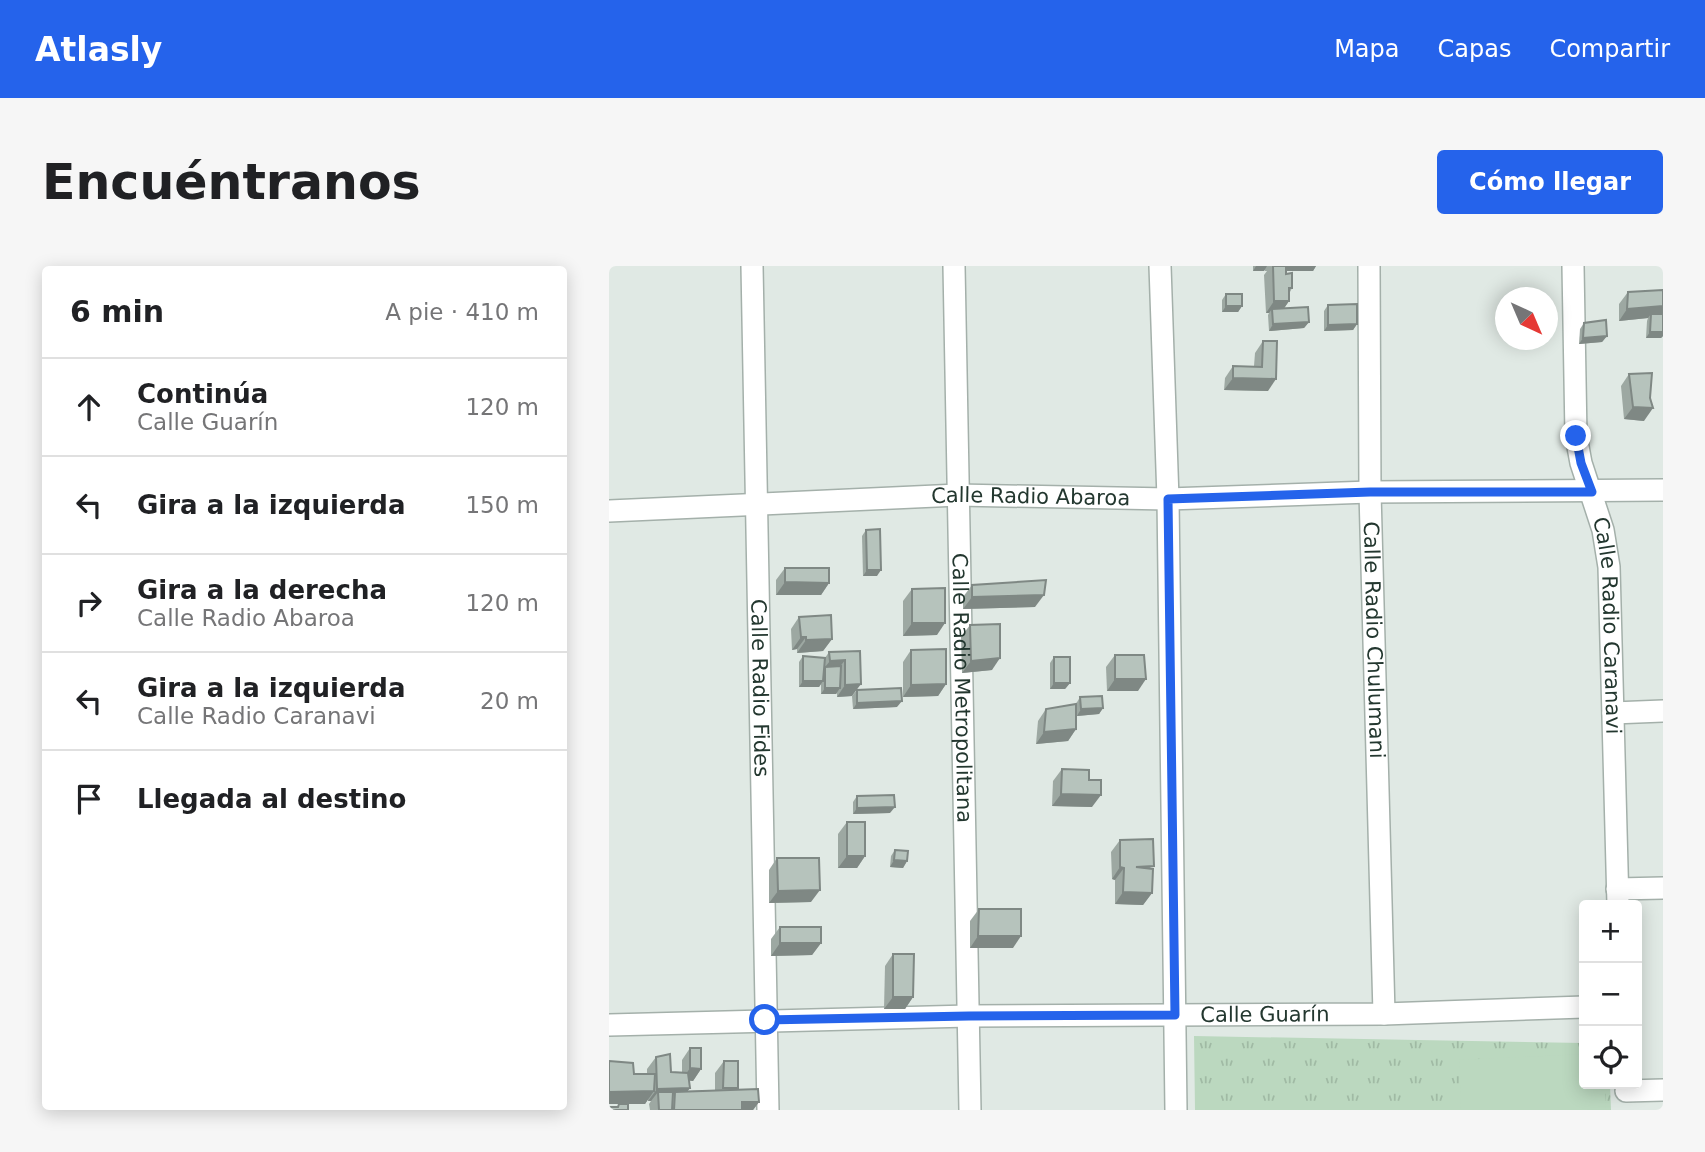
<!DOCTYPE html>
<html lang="es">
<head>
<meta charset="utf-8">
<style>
	body { margin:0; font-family:"DejaVu Sans",sans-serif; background:#f6f6f6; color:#202124 }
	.controls { position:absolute; right:21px; bottom:21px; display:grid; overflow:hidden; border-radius:7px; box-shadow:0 4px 18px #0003 }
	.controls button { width:63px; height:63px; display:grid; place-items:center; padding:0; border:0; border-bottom:2px solid #e0e0e0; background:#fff; color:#202124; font:35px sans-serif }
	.compass { position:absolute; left:886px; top:21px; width:63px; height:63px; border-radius:50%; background:#fff; box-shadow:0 4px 18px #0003; rotate:136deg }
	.stop { position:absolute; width:21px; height:21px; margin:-16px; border:5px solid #2563eb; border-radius:50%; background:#fff }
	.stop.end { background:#2563eb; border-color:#fff; box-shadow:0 2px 7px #0008 }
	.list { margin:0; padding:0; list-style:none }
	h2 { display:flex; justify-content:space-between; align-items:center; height:91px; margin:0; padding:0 28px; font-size:30px }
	h2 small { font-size:23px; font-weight:400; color:#757577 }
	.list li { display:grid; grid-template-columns:46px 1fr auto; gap:21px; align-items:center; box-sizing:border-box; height:98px; padding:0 28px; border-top:2px solid #e0e0e0 }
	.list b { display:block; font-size:26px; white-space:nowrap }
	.list p { margin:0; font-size:23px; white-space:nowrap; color:#757577 }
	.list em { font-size:23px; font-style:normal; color:#757577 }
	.icon { flex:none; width:38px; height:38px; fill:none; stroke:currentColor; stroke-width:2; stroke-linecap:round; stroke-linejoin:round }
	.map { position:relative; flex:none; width:1054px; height:844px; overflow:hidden; border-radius:7px }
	header { display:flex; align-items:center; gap:42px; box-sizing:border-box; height:98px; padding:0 35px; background:#2563eb; color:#fff }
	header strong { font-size:33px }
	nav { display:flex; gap:38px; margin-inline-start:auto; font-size:24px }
	.intro { display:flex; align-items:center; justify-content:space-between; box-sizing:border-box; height:168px; padding:0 42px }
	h1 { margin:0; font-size:49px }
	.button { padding:18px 32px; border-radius:7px; background:#2563eb; color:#fff; font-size:24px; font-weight:700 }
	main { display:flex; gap:42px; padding:0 42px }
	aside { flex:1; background:#fff; border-radius:7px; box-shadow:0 4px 18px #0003 }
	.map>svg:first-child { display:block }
	.grass { fill:url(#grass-tufts) }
	.pitch { fill:#bbd8bf }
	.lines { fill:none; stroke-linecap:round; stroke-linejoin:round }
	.minor-casing { stroke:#a4b0aa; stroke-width:24 }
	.tertiary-casing { stroke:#a4b0aa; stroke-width:24 }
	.minor { stroke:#fff; stroke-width:21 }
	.tertiary { stroke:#fff; stroke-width:21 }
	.wall { fill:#9da8a2 }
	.shaded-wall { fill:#7f8884 }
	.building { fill:#b6c3bc; stroke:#7f8884; stroke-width:2 }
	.route { stroke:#2563eb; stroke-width:9 }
	.labels { text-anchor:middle; stroke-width:5; stroke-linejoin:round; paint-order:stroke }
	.street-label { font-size:21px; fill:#23372f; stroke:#f0f6f2 }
</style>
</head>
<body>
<header>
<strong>Atlasly</strong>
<nav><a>Mapa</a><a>Capas</a><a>Compartir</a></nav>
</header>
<div class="intro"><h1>Encuéntranos</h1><a class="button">Cómo llegar</a></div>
<main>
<aside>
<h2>6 min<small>A pie · 410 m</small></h2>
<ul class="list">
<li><svg class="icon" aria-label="ahead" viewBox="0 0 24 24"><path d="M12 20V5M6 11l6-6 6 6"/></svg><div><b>Continúa</b><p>Calle Guarín</p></div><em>120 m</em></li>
<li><svg class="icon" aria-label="left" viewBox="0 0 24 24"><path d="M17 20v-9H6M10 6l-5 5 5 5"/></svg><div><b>Gira a la izquierda</b></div><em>150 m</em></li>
<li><svg class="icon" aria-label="right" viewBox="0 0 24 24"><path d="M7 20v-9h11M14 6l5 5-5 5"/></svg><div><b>Gira a la derecha</b><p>Calle Radio Abaroa</p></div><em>120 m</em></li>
<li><svg class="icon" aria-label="left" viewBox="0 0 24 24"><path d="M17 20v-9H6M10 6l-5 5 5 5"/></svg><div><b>Gira a la izquierda</b><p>Calle Radio Caranavi</p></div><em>20 m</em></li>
<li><svg class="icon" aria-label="arrive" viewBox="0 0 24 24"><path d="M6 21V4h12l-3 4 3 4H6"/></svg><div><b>Llegada al destino</b></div></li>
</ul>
</aside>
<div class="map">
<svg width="1054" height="844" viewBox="0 0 1054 844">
	<defs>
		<pattern id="grass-tufts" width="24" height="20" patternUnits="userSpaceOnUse" patternTransform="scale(1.75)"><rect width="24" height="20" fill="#bbd8bf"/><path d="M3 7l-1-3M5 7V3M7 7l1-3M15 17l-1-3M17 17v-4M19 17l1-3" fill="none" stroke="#a0baa4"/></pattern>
	</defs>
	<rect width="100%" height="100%" fill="#e0e9e4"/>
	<path class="grass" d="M585,770L975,777V818H1001L1002,844H586Z"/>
	<path class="pitch" d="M975,788V818H996L997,844H852L850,794Z"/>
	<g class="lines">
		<defs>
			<g id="minor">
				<path id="s1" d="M143,0L159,844"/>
				<path id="s2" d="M345,0L361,844"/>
				<path d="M551,0L559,233L567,844"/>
				<path id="s3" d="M760,0L761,226L775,748"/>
				<path id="s4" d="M964,0L967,170L972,197L994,264L1000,301L1009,639"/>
				<path d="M1004,447L1054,445"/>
				<path d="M1008,623L1054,622"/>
				<path id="s5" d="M0,759L360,750L775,748L975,741"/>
				<path d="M1017,825L1054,824"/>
			</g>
			<g id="tertiary">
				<path id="s6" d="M0,245L349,229L559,233L761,226L1054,224"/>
			</g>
		</defs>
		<use href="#minor" class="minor-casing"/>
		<use href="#tertiary" class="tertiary-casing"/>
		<use href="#minor" class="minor"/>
		<use href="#tertiary" class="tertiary"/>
	</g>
	<g class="wall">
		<path d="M644,0H707L704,5H677L683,22L680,28V35L675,42L700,56L695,62L660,65L659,49L660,47H657L655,9L658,5H656V3L655,5H644Z"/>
		<path d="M1054,24V70L1052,72H1037L1038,55L1039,52L1010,55V38L1019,26Z"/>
		<path d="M617,28L633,40L629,46H613V34Z"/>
		<path d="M719,39L748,58L744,64L715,65V45Z"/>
		<path d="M975,57L998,70L993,76L970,78L971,63Z"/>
		<path d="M654,75L659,125L615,124L616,112L624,100H645L646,87Z"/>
		<path d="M1020,108L1035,155L1015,153L1012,120Z"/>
		<path d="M257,264L268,310H254L253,270Z"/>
		<path d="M176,302L220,317L212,329H167V314Z"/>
		<path d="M363,319L426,341L354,343V331Z"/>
		<path d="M303,323L328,369L294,370V335Z"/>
		<path d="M190,351L223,373L214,385L188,387V383L183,384L182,363Z"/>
		<path d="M361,359L383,404L353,407L352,371Z"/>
		<path d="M302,384L337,418L329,430L294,431V396Z"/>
		<path d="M251,385L243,430L228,431V427L227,428H212V418L210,421H190V396L194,390L216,392L220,386Z"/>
		<path d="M506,389L529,425H498L497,401Z"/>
		<path d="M445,391L461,417L456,423H441V397Z"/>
		<path d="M248,424L288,441L244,443L243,430Z"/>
		<path d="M471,431L494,442L490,448L468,450L467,438Z"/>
		<path d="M437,443L467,463L459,475L427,478L429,455Z"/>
		<path d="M453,503L480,514L483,541L443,540L444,515Z"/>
		<path d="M248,530L281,547L244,548V536Z"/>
		<path d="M238,556L256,590L248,602H229V568Z"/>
		<path d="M511,574L543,603V627L534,639L506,638V614L503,613L502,586Z"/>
		<path d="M286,584L298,595L294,602L281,601L282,590Z"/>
		<path d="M168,592L202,636L160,637V604Z"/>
		<path d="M370,643L404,682H361V655Z"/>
		<path d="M171,661L212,677L203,689L162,690V673Z"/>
		<path d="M284,688L304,731L296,743H275L276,700Z"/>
		<path d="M81,782L92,803L84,815L80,814L81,822L78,825L106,824V807L115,795L127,823L150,836L144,844H41L40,838L42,835H39V833L36,838H0V795L25,808H38V803L47,791L62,806L73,807V794Z"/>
	</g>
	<g class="shaded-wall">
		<path d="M647,0H658L655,5H644Z"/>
		<path d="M664,0H707L704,5H664Z"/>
		<path d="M665,35H680L672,47L663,43L660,47H657Z"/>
		<path d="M617,40H633L629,46H613Z"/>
		<path d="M1054,40V51L1042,48L1039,52L1010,55L1018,43Z"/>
		<path d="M700,56L695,62L660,65L664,58Z"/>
		<path d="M748,58L744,64L715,65L719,59Z"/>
		<path d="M1041,66H1054V70L1052,72H1037Z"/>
		<path d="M998,70L993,76L970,78L974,72Z"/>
		<path d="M624,112L667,113L659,125L615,124Z"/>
		<path d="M1024,141L1044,142L1035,155L1015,153Z"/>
		<path d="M258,304H272L268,310H254Z"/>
		<path d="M176,316L220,317L212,329H167Z"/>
		<path d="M435,329L426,341L354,343L363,331Z"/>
		<path d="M303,357H336L328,369L294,370Z"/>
		<path d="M192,371H197L188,383L183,384Z"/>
		<path d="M223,373L214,385L188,387L197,374Z"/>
		<path d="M391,392L383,404L353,407L362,395Z"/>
		<path d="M236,394L227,406L216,401L221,395Z"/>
		<path d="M506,413H537L529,425H498Z"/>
		<path d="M194,415H214L210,421H190Z"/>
		<path d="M445,417H461L456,423H441Z"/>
		<path d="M252,418L243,430L228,431L236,419Z"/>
		<path d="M337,418L329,430L294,431L302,419Z"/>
		<path d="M216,422H231L227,428H212Z"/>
		<path d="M293,435L288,441L244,443L248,437Z"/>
		<path d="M494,442L490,448L468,450L472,443Z"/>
		<path d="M467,463L459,475L427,478L435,466Z"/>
		<path d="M452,528L492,529L483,541L443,540Z"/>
		<path d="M286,541L281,547L244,548L248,542Z"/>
		<path d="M238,590H256L248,602H229Z"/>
		<path d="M285,594L298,595L294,602L281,601Z"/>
		<path d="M511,601L515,602L506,614L503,613Z"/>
		<path d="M211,624L202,636L160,637L169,625Z"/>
		<path d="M514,626L543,627L534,639L506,638Z"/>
		<path d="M369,670H412L404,682H361Z"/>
		<path d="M171,677H212L203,689L162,690Z"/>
		<path d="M284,731H304L296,743H275Z"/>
		<path d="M81,802L92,803L84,815L73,814Z"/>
		<path d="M81,822L72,834L66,826L59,835L49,826L42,835H39L48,823Z"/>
		<path d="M45,825L36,838H0V826Z"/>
		<path d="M133,836H150L144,844H127Z"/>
	</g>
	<g class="building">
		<path d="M664,0H677V8L683,7V22H680V35H665Z"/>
		<path d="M1054,24V40L1018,43L1019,26Z"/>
		<rect x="617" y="28" width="16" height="12"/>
		<path d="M748,38V58L719,59V39Z"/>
		<path d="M699,41L700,56L664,58L663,43Z"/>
		<path d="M1042,48H1054V66H1041Z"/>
		<path d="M997,54L998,70L974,72L975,57Z"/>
		<path d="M654,75H668L667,113L624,112V100L653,101Z"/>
		<path d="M1043,107L1041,132L1044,142L1024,141L1020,108Z"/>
		<path d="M271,263L272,304H258L257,264Z"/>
		<path d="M176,302H220V317L176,316Z"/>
		<path d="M437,314L435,329L363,331V319Z"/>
		<path d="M336,322V357H303V323Z"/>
		<path d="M222,349L223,373L197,374V371H192L190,351Z"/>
		<path d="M391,358V392L362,395L361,359Z"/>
		<path d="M337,383V418L302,419V384Z"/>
		<path d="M251,385L252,418L236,419V394L221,395L220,386Z"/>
		<path d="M506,389H535L537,413H506Z"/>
		<path d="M194,390L216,392L214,415H194Z"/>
		<rect x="445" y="391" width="16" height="26"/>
		<path d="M232,400L231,422H216V401Z"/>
		<path d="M292,422L293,435L248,437V424Z"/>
		<path d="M493,430L494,442L472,443L471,431Z"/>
		<path d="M467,438V463L435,466L437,443Z"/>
		<path d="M453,503L480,504V514H492V529L452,528Z"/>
		<path d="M285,529L286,541L248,542V530Z"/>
		<rect x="238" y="556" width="18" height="34"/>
		<path d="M544,573L545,600L527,601L544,603L543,627L514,626L515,602L511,601V574Z"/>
		<path d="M286,584L299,585L298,595L285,594Z"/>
		<path d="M168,592H210L211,624L169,625Z"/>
		<path d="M370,643H412V670H369Z"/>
		<rect x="171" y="661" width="41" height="16"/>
		<path d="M284,688H305L304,731H284Z"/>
		<path d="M81,782H92V803L81,802Z"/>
		<path d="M61,788L62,806L79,807L81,822L48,823L47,791Z"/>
		<path d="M0,795L24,797L25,808H46L45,825L0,826Z"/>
		<path d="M115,795H129V822H114Z"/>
		<path d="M149,823L150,836H133V844H65L66,826Z"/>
		<path d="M49,826H64L63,844H50Z"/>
		<path d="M10,838H19V844H0V841H9Z"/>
	</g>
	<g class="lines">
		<path class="route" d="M156,754L360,750L566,749L559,233L761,226H983L972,197L967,170"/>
	</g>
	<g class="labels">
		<g class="street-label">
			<text dy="7" stroke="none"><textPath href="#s6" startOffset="422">Calle Radio Abaroa</textPath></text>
			<text dy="7" stroke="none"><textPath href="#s4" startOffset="364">Calle Radio Caranavi</textPath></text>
			<text dy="7" stroke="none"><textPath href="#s3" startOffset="374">Calle Radio Chulumani</textPath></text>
			<text dy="7" stroke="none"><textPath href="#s1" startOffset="422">Calle Radio Fides</textPath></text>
			<text dy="7" stroke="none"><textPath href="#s2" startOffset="422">Calle Radio Metropolitana</textPath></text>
			<text dy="7" stroke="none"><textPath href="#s5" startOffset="656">Calle Guarín</textPath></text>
		</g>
	</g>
</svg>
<div class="controls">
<button>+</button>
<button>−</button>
<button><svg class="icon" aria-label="locate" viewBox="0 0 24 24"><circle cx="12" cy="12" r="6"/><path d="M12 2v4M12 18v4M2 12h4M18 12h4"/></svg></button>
</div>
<svg class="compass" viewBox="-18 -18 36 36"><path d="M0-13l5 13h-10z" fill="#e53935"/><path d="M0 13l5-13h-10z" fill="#757577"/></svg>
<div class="stop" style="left:156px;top:754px"></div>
<div class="stop end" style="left:967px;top:170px"></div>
</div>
</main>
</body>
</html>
